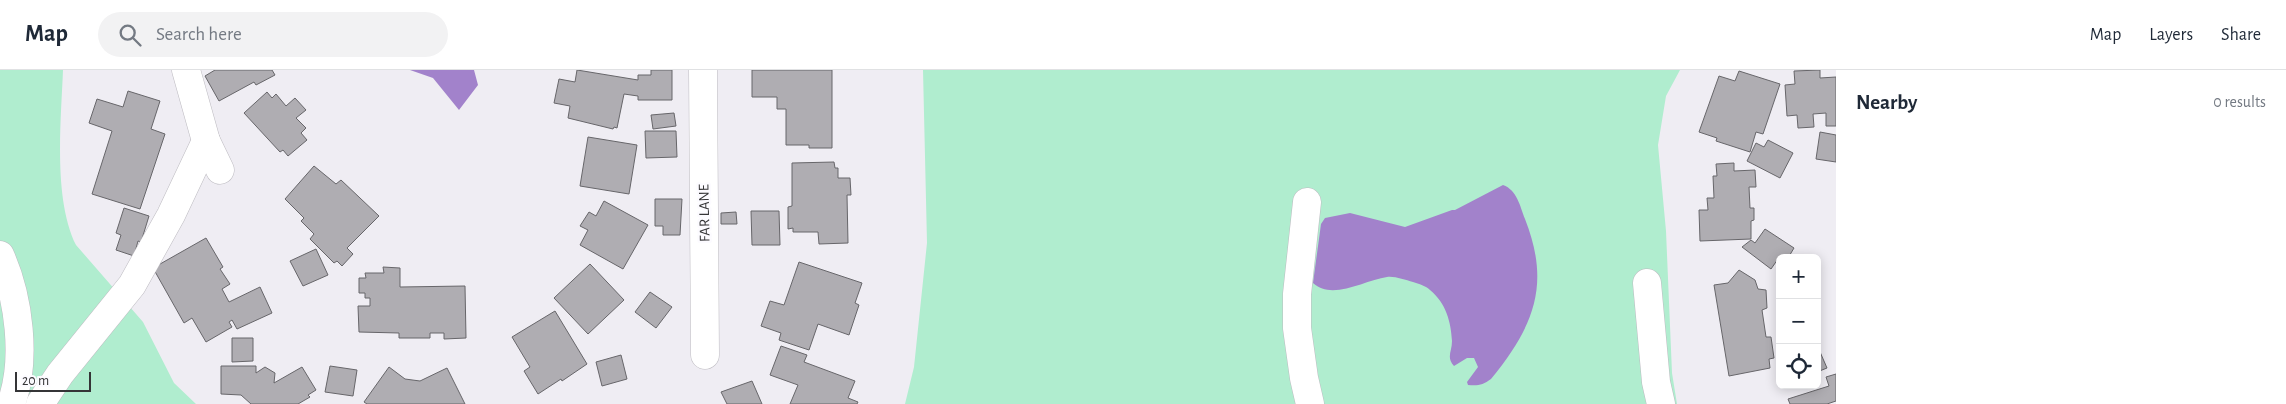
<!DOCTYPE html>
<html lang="en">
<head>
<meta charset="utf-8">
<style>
	body { margin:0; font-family:"Alegreya Sans",sans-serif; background:#f2f2f3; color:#1f2937 }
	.controls { position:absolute; right:15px; bottom:15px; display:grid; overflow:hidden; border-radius:8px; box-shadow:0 2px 12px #0003 }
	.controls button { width:45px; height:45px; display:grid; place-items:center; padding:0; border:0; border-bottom:1px solid #e0e1e3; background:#fff; color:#1f2937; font:25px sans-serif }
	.scale { position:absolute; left:15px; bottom:12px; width:76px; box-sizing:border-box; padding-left:5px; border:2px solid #353537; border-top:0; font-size:14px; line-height:18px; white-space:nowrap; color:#353537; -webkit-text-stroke:4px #fcfbff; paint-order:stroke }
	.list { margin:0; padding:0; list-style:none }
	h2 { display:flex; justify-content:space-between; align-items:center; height:65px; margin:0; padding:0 20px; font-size:21px }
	h2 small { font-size:16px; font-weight:400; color:#747a83 }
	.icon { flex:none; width:28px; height:28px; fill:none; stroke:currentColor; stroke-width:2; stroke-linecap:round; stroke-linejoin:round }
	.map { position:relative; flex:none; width:1836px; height:334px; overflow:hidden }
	header { display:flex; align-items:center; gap:30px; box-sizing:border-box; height:70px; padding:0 25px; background:#fff; border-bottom:1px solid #e0e1e3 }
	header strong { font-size:24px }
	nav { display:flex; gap:28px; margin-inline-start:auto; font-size:18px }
	.search { width:350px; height:45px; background:#f2f2f3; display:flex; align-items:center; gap:12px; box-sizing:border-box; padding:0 18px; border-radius:28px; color:#747a83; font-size:19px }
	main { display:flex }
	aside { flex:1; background:#fff }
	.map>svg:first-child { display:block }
	.green { fill:#b0edcf }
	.water { fill:#a282cb }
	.building { fill:#afadb2; stroke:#67666a }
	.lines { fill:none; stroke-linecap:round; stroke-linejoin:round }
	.minor-casing { stroke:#bdbbc1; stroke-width:29 }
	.minor { stroke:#fff; stroke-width:28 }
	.labels { text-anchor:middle; stroke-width:5; stroke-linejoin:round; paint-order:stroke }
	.street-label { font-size:15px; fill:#353537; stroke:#fcfbff }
</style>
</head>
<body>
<header>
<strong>Map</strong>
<div class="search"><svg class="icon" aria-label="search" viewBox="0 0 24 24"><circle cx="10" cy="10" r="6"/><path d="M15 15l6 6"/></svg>Search here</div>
<nav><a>Map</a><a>Layers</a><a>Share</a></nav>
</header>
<main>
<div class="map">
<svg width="1836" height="334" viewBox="0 0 1836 334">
	<rect width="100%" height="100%" fill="#efedf3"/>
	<g class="green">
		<path d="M0,0H63C61,52 53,128 76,175L143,252L174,313L196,334H0Z"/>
		<path d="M923,0H1680L1666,26L1658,75L1666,161L1672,303L1677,334H905L914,297L927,173Z"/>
	</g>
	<g class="water">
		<path d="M410,0H474L478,15L459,40L433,8Z"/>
		<path d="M1503,115C1517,120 1520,136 1525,149C1551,215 1534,256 1491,309C1483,315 1478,316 1468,315L1467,312L1478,297L1474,288H1467L1454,296C1446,287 1452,282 1452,271C1451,252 1446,233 1430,220C1426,216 1419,214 1413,212C1405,210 1395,206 1387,207C1365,210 1332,231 1313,213L1321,154L1325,148L1350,143L1405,157L1452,140H1455Z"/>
	</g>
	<g class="building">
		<path d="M215,0H272L275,5L256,15L254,12L219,31L205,6Z"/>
		<path d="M577,0L638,10V5H651V0H672V30H638V26L624,24L617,58L614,57L613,59L568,48L570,36L554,33L559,9L575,12Z"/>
		<path d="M752,0H832V78H809V75H786V39H777V27H752Z"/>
		<path d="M1820,0V8L1836,7V56H1826V43L1813,44L1814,57L1798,58L1797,45L1787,46L1785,15L1795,14L1794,1Z"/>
		<path d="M1739,1L1780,14L1763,64L1756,62L1750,82L1716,71L1717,68L1699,62L1719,6L1735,11Z"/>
		<path d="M128,21L160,31L151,59L165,64L140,139L92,124L112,61L89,53L97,29L123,37Z"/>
		<path d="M267,22L272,28L276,24L286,36L295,28L306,40L296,48L306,58L301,63L307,70L288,86L283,80L280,82L244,43Z"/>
		<path d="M674,43L676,56L653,59L651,45Z"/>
		<path d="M645,61H676L677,87L646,88Z"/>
		<path d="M1820,62L1836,65V92L1816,89Z"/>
		<path d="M588,67L637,75L629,124L580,116Z"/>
		<path d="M1768,70L1793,83L1780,108L1747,91L1756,73L1764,77Z"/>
		<path d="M834,92L835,98H838V108H850L851,125H847L848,173L819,174L818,162H793V158L788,159V137L792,136V93Z"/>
		<path d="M1734,93V101L1755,100L1756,117H1749L1750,138H1754V150L1751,151V169L1700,171L1699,140H1708L1707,128H1714L1713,106H1717L1716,94Z"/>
		<path d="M314,96L336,114L341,110L379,146L347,178L353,184L342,196L337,191L334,193L310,169L314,164L301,151L304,148L285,129Z"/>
		<path d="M655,129H682L680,165H663V156H655Z"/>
		<path d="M604,131L648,155L623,199L580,175L588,160L580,156L589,142L596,146Z"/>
		<path d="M124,138L149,146L141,172L138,171L134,186L116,180L121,165L116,163Z"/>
		<path d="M751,141H779L780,175H752Z"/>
		<path d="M736,142L737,154H721V143Z"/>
		<path d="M1765,159L1794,178L1788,188L1778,189L1771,199L1742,177L1751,170L1755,173Z"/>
		<path d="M206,168L223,197L220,199L230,214L222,219L229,232L260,217L272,243L237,259L232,250L229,252L232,257L206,272L192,248L184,253L153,198Z"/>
		<path d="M316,179L328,205L303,216L290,191Z"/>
		<path d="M799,192L862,213L855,233L859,235L849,265L818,254L809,280L779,270L781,263L761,256L770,231L784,235Z"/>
		<path d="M590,194L624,230L588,264L554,228Z"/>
		<path d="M383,197L400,198V217L465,216L466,268L444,269V263H430V268H399V263L359,262L358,236H370V228H365V223H359V208H366L365,203H384Z"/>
		<path d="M1739,200L1755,210L1758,219L1766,220L1767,238L1762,240L1766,267H1771L1774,288L1769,289L1770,298L1729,306L1714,215L1728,213Z"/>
		<path d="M650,222L672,237L656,258L635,242Z"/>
		<path d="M555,241L587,294L562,311L561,309L538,324L524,301L530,297L512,267Z"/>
		<path d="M232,268H253V291L232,292Z"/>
		<path d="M1817,275L1827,298L1817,302Z"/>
		<path d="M781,276L807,285L804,292L855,311L848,328L858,332L857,334H790L798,315L770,305Z"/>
		<path d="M621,285L627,309L602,316L596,292Z"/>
		<path d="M221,296H256V303L265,297L275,303L274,313L302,297L316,320L308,325L310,327L298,334H251L241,325L221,324Z"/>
		<path d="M330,296L357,300L353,326L325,322Z"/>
		<path d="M389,297L405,309L420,311L447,298L465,334H367L364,332Z"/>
		<path d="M1836,304V331L1827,334H1790L1788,329L1829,316L1826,307Z"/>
		<path d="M752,311L762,334H727L721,322Z"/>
	</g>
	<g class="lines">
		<defs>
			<g id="minor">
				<path d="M186,0L206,71L220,100"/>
				<path d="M703,0L705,285"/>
				<path d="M1307,132L1297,224V258L1304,308L1310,334"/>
				<path d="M0,185C19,227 27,290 11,334"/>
				<path d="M1647,213L1656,312L1661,334"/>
				<path d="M40,334L60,304L132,215L171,145L206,71"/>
			</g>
		</defs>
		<use href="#minor" class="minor-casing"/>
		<use href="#minor" class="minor"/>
	</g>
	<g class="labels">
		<g class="street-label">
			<text transform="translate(704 143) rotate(-91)" y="5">FAR LANE</text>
		</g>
	</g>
</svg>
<div class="controls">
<button>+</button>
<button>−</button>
<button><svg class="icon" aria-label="locate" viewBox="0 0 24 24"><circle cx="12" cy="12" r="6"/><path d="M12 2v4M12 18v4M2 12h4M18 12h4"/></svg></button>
</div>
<div class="scale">20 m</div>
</div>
<aside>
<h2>Nearby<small>0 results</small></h2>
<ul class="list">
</ul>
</aside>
</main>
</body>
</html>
